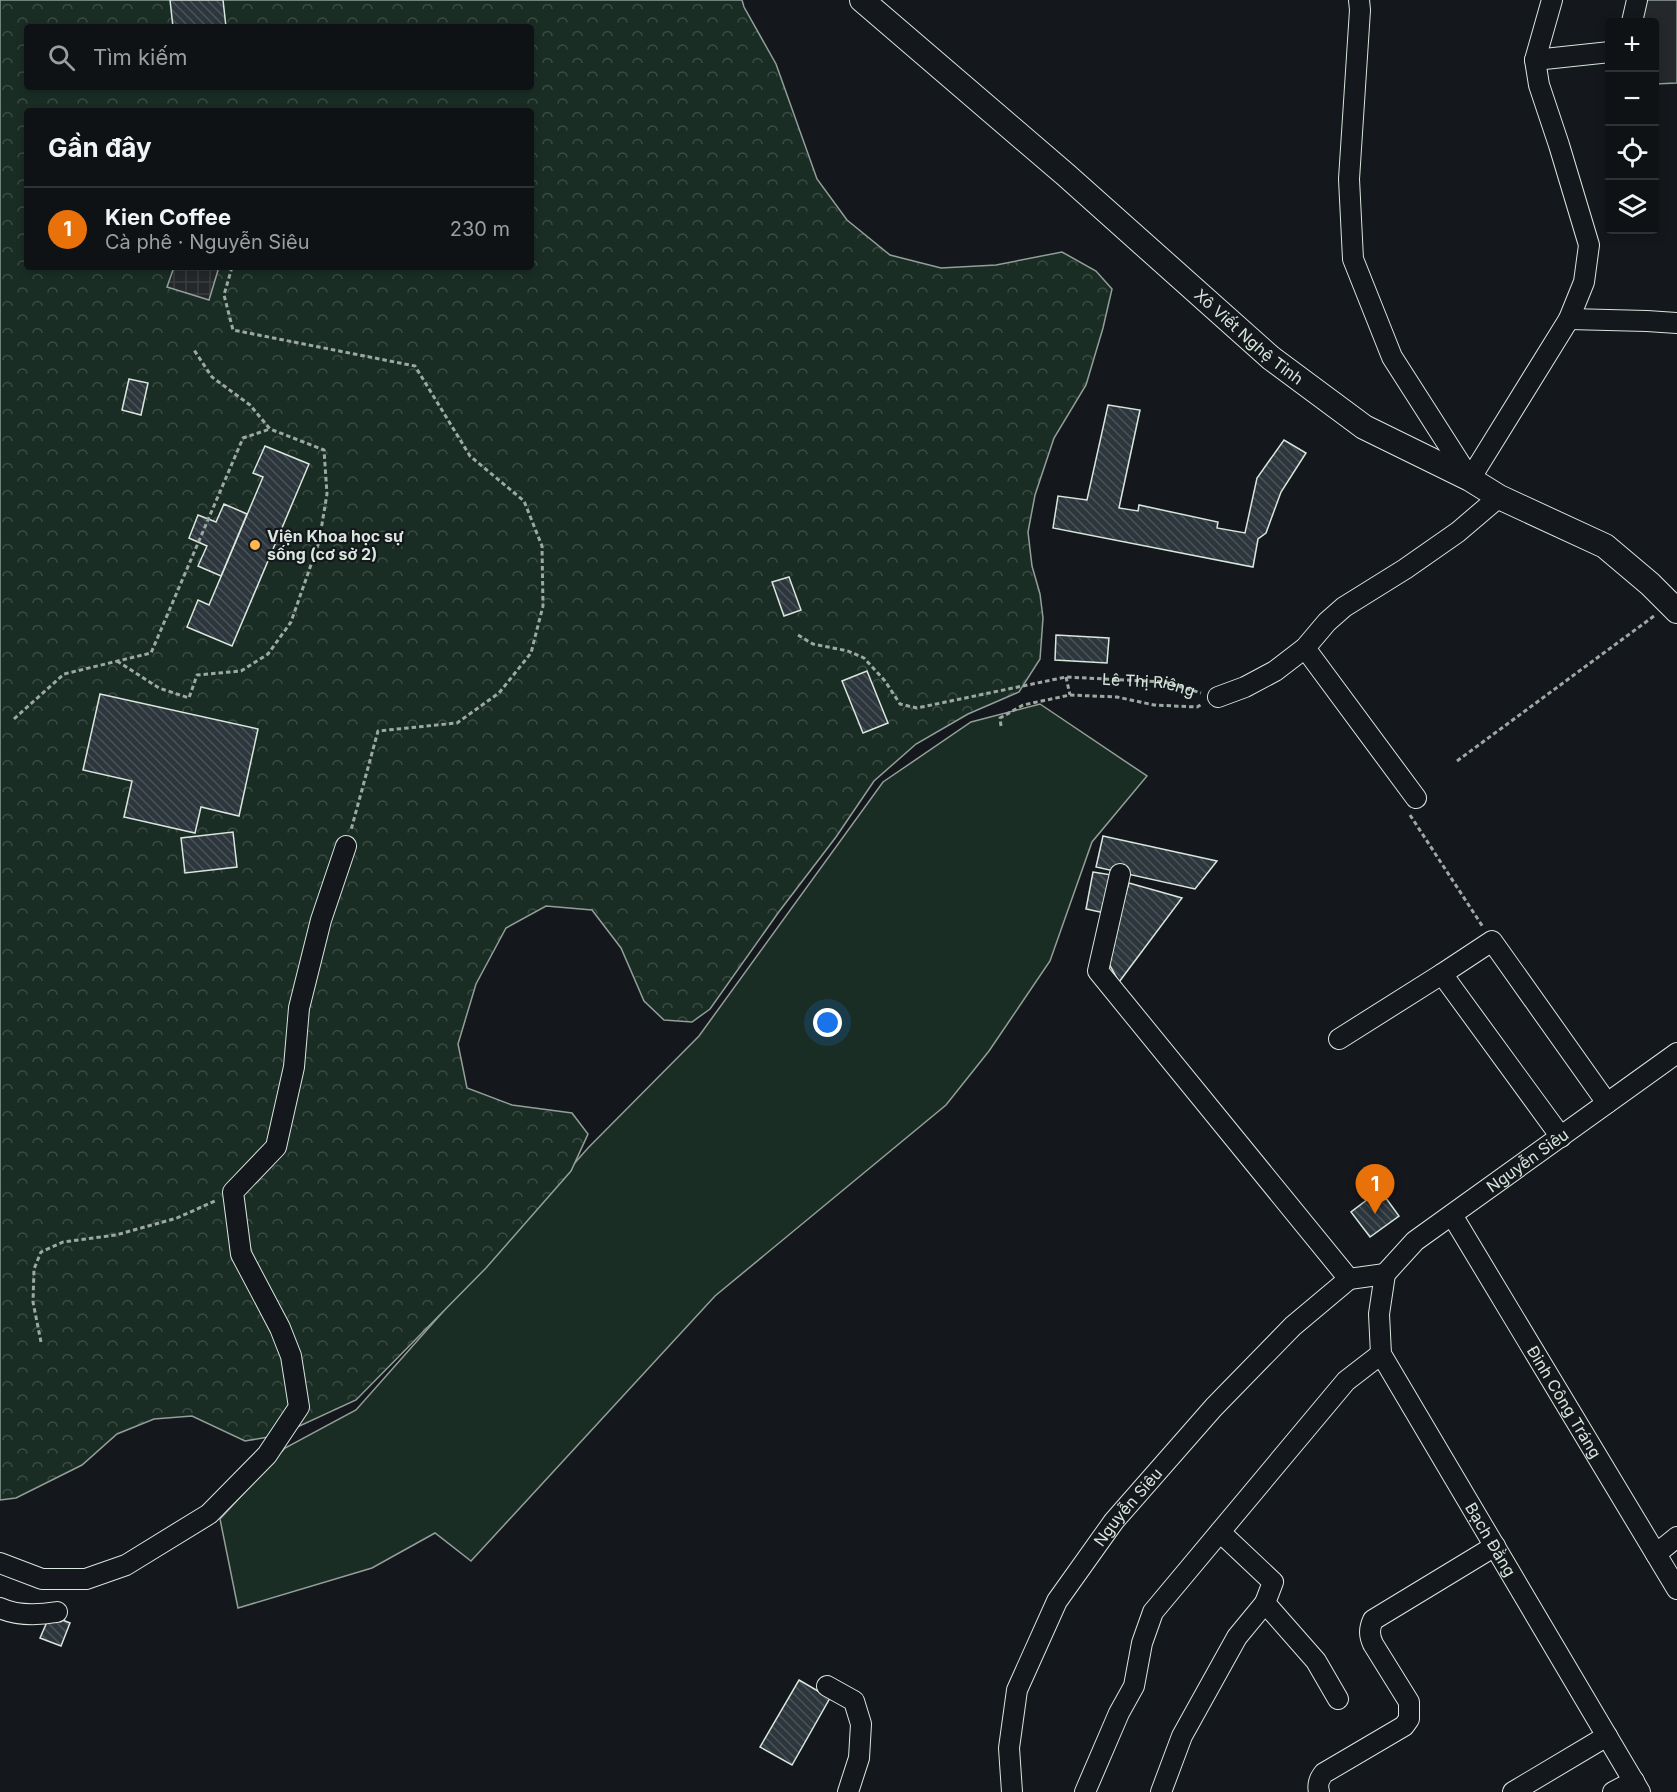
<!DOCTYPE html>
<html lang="vi">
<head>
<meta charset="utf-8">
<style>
	body { margin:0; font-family:Inter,sans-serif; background:#181b1e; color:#f1f3f6 }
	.controls { position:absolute; right:18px; top:18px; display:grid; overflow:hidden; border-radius:6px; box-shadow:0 3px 9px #0003 }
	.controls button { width:54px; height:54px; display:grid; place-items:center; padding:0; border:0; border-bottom:2px solid #2f3234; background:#0f1215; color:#f1f3f6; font:30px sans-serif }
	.you { position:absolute; left:828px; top:1023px; width:21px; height:21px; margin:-15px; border:4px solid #fff; border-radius:50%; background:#1a73e8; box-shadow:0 0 0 9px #1a73e833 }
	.badge { display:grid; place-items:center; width:39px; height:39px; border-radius:50%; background:#ea580c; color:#fff; font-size:20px; font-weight:700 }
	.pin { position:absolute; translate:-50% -50px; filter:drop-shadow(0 2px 3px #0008) }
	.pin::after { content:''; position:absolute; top:32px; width:21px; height:18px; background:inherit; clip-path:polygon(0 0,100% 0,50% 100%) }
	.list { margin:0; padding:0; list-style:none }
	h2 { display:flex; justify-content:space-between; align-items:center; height:78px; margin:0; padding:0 24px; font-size:26px }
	h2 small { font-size:20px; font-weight:400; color:#9b9ea0 }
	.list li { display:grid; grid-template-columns:39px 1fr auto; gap:18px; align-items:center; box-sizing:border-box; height:84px; padding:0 24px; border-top:2px solid #2f3234 }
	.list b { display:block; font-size:22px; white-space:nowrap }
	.list p { margin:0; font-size:20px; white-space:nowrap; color:#9b9ea0 }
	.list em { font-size:20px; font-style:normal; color:#9b9ea0 }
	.icon { flex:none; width:33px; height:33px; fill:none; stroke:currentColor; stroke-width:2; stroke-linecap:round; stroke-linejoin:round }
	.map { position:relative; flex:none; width:1677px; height:1792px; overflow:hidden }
	.search { position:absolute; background:#0f1215; box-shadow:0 3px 9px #0003; left:24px; top:24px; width:510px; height:66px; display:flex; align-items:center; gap:15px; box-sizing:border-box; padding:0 21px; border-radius:6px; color:#9b9ea0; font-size:22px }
	.panel { position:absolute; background:#0f1215; box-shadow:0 3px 9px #0003; left:24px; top:108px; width:510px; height:162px; border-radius:6px }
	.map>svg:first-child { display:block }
	.green { fill:#1a2d24; stroke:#939e99; stroke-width:1.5 }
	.forest { fill:url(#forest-crowns); stroke:#939e99; stroke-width:1.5; fill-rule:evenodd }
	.parking { fill:#24282b; stroke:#939e99; stroke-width:1.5 }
	.plaza { fill:url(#plaza-grid); stroke:#939e99; stroke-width:1.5 }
	.building { fill:url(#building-back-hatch); stroke:#d8e6dc; stroke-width:1.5 }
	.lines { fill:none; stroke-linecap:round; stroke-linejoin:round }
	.minor-casing { stroke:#d8e6dc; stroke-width:22 }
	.major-casing { stroke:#d8e6dc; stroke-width:26 }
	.path { stroke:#9da8a2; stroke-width:3; stroke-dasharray:4.5 3; stroke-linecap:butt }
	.minor { stroke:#14181c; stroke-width:20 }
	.major { stroke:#14181c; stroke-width:24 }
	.poi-dot { fill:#ffb74d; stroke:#14181c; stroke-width:2 }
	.labels { text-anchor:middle; stroke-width:4.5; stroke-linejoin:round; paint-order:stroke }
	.street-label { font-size:16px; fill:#d8e6dc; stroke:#14181c }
	.poi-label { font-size:16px; font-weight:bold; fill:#d8e6dc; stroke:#14181c; text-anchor:start }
</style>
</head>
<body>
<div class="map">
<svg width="1677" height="1792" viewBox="0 0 1677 1792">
	<defs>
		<pattern id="forest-crowns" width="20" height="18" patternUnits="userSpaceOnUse" patternTransform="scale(1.5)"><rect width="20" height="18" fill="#1a2d24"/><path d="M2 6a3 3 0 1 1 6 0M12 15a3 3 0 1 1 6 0" fill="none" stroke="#3b4b43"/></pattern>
		<pattern id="plaza-grid" width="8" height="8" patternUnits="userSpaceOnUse" patternTransform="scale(1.5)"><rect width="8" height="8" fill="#24282b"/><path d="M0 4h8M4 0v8" fill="none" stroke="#393d3f"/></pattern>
		<pattern id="building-back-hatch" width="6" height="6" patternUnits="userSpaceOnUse" patternTransform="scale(1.5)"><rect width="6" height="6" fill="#2c363c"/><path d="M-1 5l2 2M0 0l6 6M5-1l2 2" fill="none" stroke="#4a5358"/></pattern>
	</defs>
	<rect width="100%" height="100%" fill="#14181c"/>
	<path class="green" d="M1040,704L1147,776L1092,842L1050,961L989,1051L946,1105L715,1296L471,1561L435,1533L372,1568L238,1608L220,1519L285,1448L356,1410L588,1148L699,1036L883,782L971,722Z"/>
	<path class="forest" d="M0,0H742L744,7L776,64L817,179L847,220L890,255L941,268L996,265L1062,252L1096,271L1112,289L1103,328L1086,385L1054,438L1035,495L1028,532L1032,566L1040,594L1043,618L1040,659L1019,692L968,714L916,744L874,781L836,837L778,913L710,1009L692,1022L664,1020L644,1001L621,948L592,910L546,906L506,928L476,984L458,1044L467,1088L512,1105L572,1113L588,1134L571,1171L486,1268L356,1400L280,1435L245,1441L192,1416L154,1419L117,1434L82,1465L16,1498L0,1500ZM27,27H531V87H27ZM27,111H531V267H27Z"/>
	<path class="parking" d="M1644,0H1677V83L1655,84L1654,22H1638Z"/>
	<path class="plaza" d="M174,267H219L209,300L167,287Z"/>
	<g class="building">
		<path d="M170,0H223L226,27H173Z"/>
		<path d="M129,379L148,383L141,415L122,410Z"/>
		<path d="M1108,405L1140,410L1119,508L1138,511L1139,505L1218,522L1217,528L1245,533L1257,478L1284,440L1306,453L1281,492L1266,533L1258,539L1253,567L1053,528L1058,496L1087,500Z"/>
		<path d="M265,446L309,464L232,646L187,627L198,600L209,605L263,477L253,473Z"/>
		<path d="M224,504L247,514L221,576L198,566L207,546L189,538L198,515L216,522Z"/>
		<path d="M789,577L801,610L784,616L772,582Z"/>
		<path d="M1056,635L1109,638L1107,663L1055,660Z"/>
		<path d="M867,671L888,723L863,733L842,681Z"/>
		<path d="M100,694L258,729L239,816L201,807L195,833L124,817L132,781L83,770Z"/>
		<path d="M233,832L237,867L185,873L181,838Z"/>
		<path d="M1103,836L1217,861L1195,889L1096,867Z"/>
		<path d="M1093,872L1112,875L1105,913L1086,909Z"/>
		<path d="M1129,883L1182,898L1119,982L1106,958Z"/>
		<path d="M1380,1190L1399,1216L1370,1237L1351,1212Z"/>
		<path d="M50,1615L70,1623L61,1646L40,1638Z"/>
		<path d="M799,1680L830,1698L792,1765L760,1747Z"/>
	</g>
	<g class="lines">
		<defs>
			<g id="minor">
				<path d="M1359,0L1360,10L1349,179L1353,259L1392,357L1470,479L1569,319L1584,282L1589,245L1559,145L1539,85L1535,60L1552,0"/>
				<path d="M1632,22L1637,0"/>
				<path d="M1535,60L1610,52"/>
				<path d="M1569,319L1647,321L1677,323"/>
				<path d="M1305,648L1416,798"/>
				<path d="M1218,697L1245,687L1275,671L1305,648L1327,622L1344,607L1405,569L1458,532L1499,497"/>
				<path d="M1120,874L1098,971L1349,1279"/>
				<path d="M1339,1039L1442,974"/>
				<path d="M1561,1137L1442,974L1492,941L1607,1103"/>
				<path id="s2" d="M1452,1215L1677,1589"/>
				<path id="s3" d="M1385,1274L1379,1314L1381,1354L1640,1792"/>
				<path id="s4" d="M1385,1274L1415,1241L1677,1053"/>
				<path d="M1349,1279L1385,1274"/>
				<path d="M1220,1532L1273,1582L1265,1603L1316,1661L1338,1699"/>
				<path d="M1656,1554L1677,1537"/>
				<path d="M0,1563L42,1579H86L126,1565L209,1514L267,1455L299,1407L291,1356L280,1328L241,1254L233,1192L276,1147L294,1067L299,1008L321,920L346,846"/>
				<path d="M0,1608C17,1616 39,1615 57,1612"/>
				<path d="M827,1686L854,1701L861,1724L859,1758L848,1792"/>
				<path id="s5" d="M1012,1792L1009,1748L1017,1690L1057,1601L1114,1521L1214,1407L1293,1326L1349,1279"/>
				<path d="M1085,1792L1119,1713L1134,1686L1142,1643L1153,1612L1346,1381L1381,1354"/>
				<path d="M1161,1792L1182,1736L1237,1637L1265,1603"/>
				<path d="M1319,1792C1317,1784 1319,1779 1324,1773L1404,1726L1409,1719V1702L1373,1644C1369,1635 1369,1629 1373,1620L1495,1546"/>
				<path d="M1513,1792L1607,1736"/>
				<path d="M1613,1792L1634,1781"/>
			</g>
			<g id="major">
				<path id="s6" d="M862,0L1066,175L1271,358L1364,427L1470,479L1499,497L1605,546L1650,584L1677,611"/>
			</g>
		</defs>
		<use href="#minor" class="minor-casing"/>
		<use href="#major" class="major-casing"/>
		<g class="path">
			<path d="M232,267L224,295L233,330L415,366L470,456L524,501L542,546L543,606L531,653L499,693L457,723L378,731L351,830"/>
			<path id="s1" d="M798,635L813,644L848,651L864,658L885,681L900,704L917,708L1066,677L1165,682L1201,693"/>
			<path d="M117,661L159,688L189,698L197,675L241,671L268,654L291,622L319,542L327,494L324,450L270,429L250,405L212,377L194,350"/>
			<path d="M1066,677L1070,695"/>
			<path d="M14,719L64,674L151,653L243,438L270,429"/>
			<path d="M1001,726L1000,718L1023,705L1070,695L1117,697L1154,705L1197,707L1202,704"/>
			<path d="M1457,761L1654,616"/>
			<path d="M1410,815L1483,927"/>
			<path d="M41,1342L33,1302L34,1269L41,1252L63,1242L116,1235L177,1218L217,1200"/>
		</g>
		<use href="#minor" class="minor"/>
		<use href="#major" class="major"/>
	</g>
	<circle class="poi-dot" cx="255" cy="545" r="6"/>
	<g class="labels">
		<g class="street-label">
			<text dy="6" stroke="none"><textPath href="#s6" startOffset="513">Xô Viết Nghệ Tỉnh</textPath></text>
			<text dy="6" stroke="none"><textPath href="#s1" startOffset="382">Lê Thị Riêng</textPath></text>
			<text dy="6" stroke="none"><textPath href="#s4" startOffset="183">Nguyễn Siêu</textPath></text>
			<text dy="6" stroke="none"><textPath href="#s2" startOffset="218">Đinh Công Tráng</textPath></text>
			<text dy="6" stroke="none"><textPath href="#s5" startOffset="318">Nguyễn Siêu</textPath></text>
			<text dy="6" stroke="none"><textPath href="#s3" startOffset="296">Bạch Đằng</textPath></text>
		</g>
		<g class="poi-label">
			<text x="267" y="542">Viện Khoa học sự<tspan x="267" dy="18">sống (cơ sở 2)</tspan></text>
		</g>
	</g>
</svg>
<div class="controls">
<button>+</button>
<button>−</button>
<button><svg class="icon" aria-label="locate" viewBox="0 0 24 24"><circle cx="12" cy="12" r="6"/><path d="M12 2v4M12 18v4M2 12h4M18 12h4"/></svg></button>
<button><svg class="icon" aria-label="layers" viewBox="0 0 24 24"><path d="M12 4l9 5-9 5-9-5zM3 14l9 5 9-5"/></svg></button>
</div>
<div class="you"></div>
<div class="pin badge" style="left:1375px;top:1214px;background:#e8710a">1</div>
<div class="search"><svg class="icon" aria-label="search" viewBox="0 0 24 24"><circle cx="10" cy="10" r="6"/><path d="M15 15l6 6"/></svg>Tìm kiếm</div>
<section class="panel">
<h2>Gần đây<small></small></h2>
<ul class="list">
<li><span class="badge" style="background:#e8710a">1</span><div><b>Kien Coffee</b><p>Cà phê · Nguyễn Siêu</p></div><em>230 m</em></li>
</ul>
</section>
</div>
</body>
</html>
